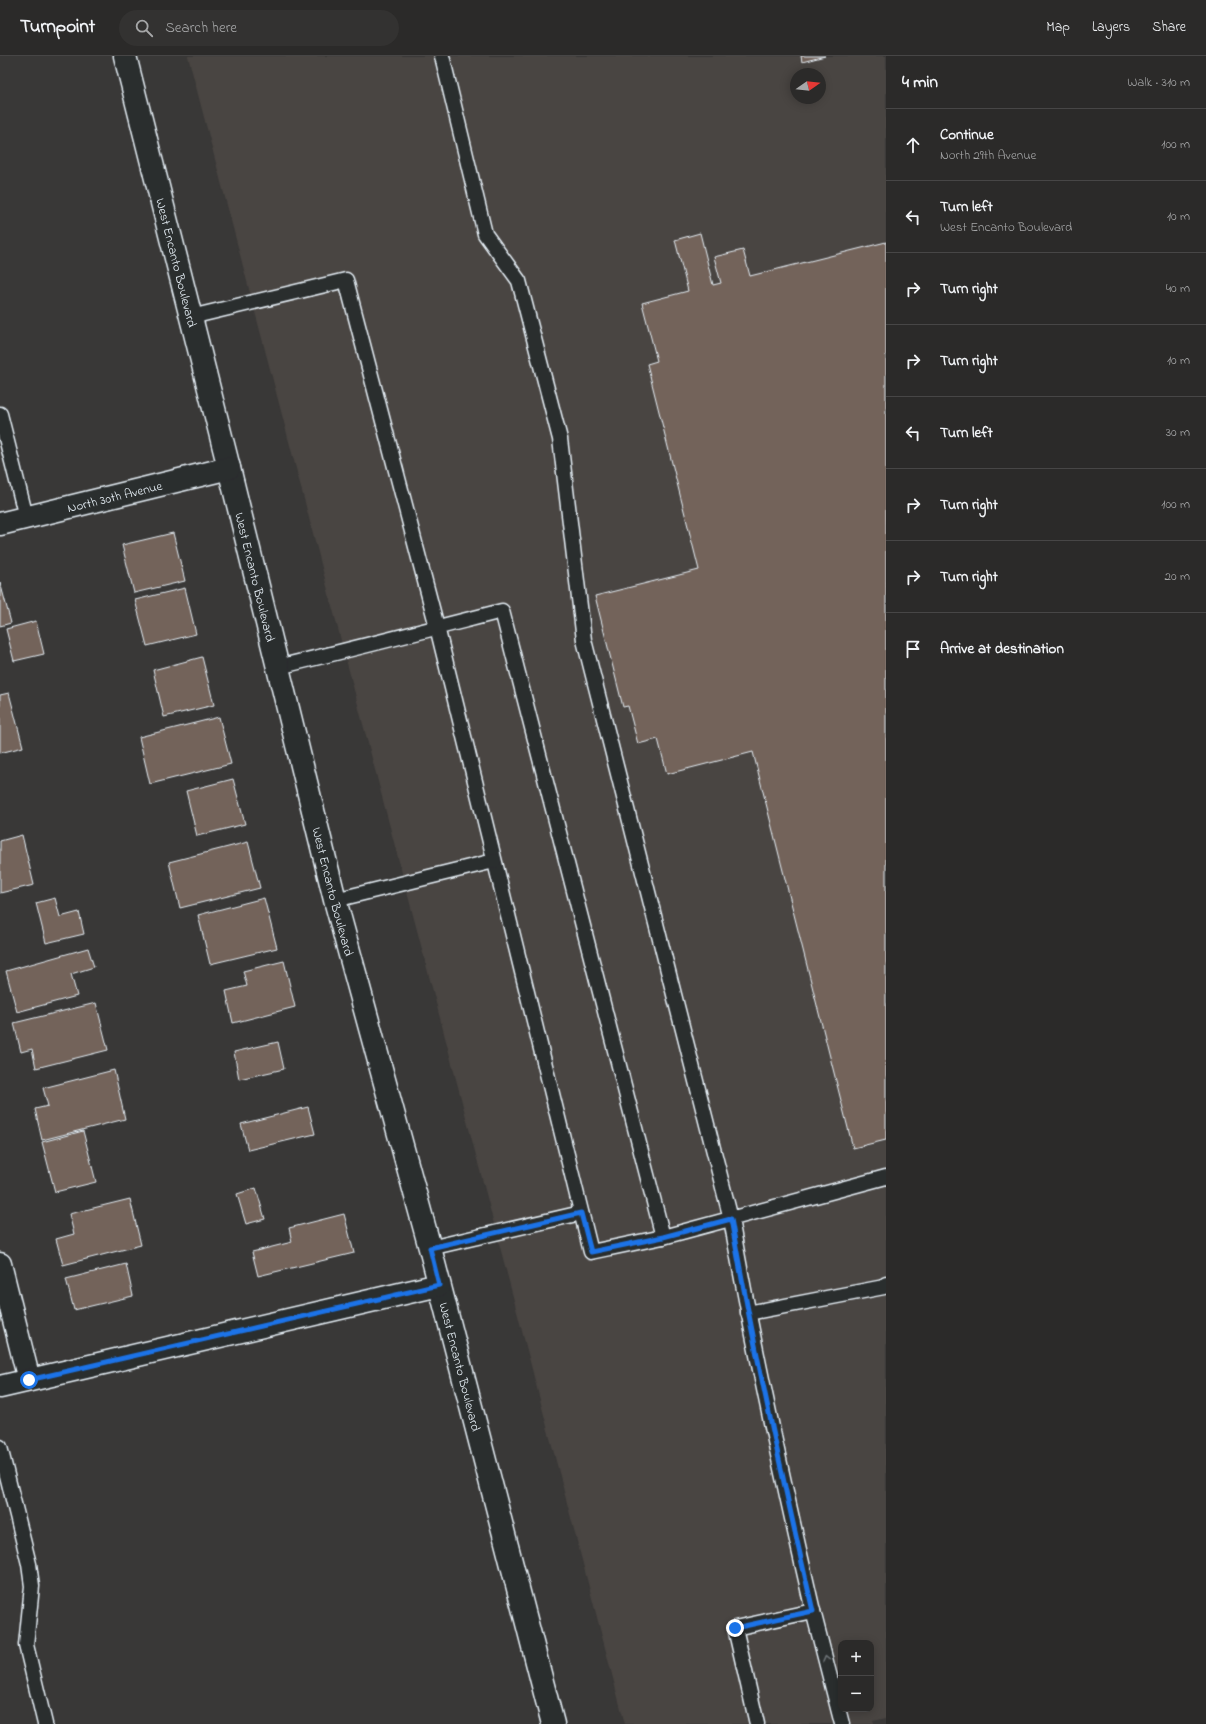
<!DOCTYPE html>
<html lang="en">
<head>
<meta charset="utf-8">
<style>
	body { margin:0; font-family:"Indie Flower",sans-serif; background:#333231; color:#f1f3f6 }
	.controls { position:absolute; right:12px; bottom:12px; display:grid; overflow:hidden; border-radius:8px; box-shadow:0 2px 10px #0003 }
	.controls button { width:36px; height:36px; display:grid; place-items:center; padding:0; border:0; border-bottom:1px solid #474646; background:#2b2a29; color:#f1f3f6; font:20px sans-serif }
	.compass { position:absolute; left:790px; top:12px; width:36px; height:36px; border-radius:50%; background:#2b2a29; box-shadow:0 2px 10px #0003; rotate:76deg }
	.stop { position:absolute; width:12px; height:12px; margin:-9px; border:3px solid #1a73e8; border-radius:50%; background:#fff }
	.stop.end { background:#1a73e8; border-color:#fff; box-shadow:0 1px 4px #0008 }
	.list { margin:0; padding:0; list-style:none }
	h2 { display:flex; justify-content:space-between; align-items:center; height:52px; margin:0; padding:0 16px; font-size:17px }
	h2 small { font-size:13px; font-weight:400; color:#a6a7a8 }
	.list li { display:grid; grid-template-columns:26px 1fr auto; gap:12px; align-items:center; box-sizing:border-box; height:72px; padding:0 16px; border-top:1px solid #474646 }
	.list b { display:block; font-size:15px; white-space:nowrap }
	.list p { margin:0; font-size:13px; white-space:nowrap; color:#a6a7a8 }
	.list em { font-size:13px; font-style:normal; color:#a6a7a8 }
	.icon { flex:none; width:22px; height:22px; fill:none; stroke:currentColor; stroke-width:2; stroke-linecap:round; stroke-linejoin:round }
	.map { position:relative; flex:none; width:886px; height:1668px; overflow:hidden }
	header { display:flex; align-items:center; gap:24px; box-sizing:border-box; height:56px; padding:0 20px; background:#2b2a29; border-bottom:1px solid #474646 }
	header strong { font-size:19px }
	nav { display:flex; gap:22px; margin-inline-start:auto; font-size:14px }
	.search { width:280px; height:36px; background:#333231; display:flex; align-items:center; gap:10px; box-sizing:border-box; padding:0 14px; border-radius:22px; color:#a6a7a8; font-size:15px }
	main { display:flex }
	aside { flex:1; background:#2b2a29 }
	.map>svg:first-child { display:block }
	.built { fill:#4a4542; fill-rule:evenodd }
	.building { fill:#73635a; stroke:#e8f1f8 }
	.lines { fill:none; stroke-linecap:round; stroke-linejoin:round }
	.service-casing { stroke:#e8f1f8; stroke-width:17 }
	.minor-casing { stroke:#e8f1f8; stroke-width:25 }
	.service { stroke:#2a2d2e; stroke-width:14 }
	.minor { stroke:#2a2d2e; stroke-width:22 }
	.oneway { stroke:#6c7275 }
	.route { stroke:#1a73e8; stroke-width:5 }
	.labels { text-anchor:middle; stroke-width:3; stroke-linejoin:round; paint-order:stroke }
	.street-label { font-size:13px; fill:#e8f1f8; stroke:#2a2d2e }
</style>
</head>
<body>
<header>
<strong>Turnpoint</strong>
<div class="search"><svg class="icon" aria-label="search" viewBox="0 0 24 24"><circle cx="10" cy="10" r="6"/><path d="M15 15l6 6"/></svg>Search here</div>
<nav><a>Map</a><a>Layers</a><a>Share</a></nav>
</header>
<main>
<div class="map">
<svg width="886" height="1668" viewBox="0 0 886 1668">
	<rect width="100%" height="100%" fill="#393837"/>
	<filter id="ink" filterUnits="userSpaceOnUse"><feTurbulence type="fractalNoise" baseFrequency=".025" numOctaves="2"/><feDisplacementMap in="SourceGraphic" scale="8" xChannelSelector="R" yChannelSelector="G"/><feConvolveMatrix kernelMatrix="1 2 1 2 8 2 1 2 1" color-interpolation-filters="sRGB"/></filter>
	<g filter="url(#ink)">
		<path class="built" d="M188,0H886V1662L873,1665L874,1668H625ZM796,18H820V42H796ZM841,1587H871V1653H841Z"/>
		<g class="building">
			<path d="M801,0H825L802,6Z"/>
			<path d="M700,177L713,229L721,227L714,201L743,194L750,220L886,186V1084L853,1092L753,696L667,718L658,683L638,688L628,650L623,651L595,540L699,514L647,308L657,305L642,247L688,235L675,184Z"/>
			<path d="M173,477L185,525L134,537L122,489Z"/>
			<path d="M0,526L11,567L0,570Z"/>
			<path d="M185,532L196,578L147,590L135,544Z"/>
			<path d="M36,565L44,598L14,605L6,573Z"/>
			<path d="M202,601L214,649L164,661L153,614Z"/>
			<path d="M9,637L23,691L0,697V639Z"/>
			<path d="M219,661L231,708L150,728L139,681Z"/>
			<path d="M233,723L245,768L197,780L186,735Z"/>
			<path d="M22,779L34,829L0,837V785Z"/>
			<path d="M248,786L260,832L180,852L169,806Z"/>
			<path d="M55,842L60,861L79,856L84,878L46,887L36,847Z"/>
			<path d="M264,842L277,892L210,908L198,859Z"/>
			<path d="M88,892L94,911L71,918L77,940L17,956L6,915Z"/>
			<path d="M284,905L295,951L233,967L226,935L247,930L243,915Z"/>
			<path d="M96,947L108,994L36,1012L32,993L21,996L14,967Z"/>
			<path d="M278,986L284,1013L239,1023L234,996Z"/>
			<path d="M114,1014L125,1063L42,1084L35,1053L48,1050L43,1032Z"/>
			<path d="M308,1051L315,1078L248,1094L241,1068Z"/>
			<path d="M83,1075L96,1126L55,1136L42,1086Z"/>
			<path d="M256,1132L265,1163L246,1168L237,1138Z"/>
			<path d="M130,1143L141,1189L63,1209L56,1183L74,1178L69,1158Z"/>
			<path d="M344,1158L354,1197L258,1220L252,1196L292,1186L289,1172Z"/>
			<path d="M126,1208L133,1240L74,1254L66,1223Z"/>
		</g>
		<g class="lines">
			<defs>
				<g id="service">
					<path d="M442,0L485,178L519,225L560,383L584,584L731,1163C754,1294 783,1425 813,1555L735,1572L757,1668"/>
					<path d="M191,261L346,224L437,571L591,1196L663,1181L502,555C427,574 353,593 278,611"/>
					<path d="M0,358L26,461"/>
					<path d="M335,844L494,805"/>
					<path d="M663,1181L886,1121"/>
					<path d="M430,1192L581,1157"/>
					<path d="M748,1257L884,1231L886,1228"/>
					<path d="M0,1391L29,1508L32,1530L26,1589L45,1668"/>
					<path d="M813,1555L842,1668"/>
				</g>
				<g id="minor">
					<path id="s1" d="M125,0L229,412L335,844L430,1192L553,1668"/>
					<path id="s2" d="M0,468L229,412"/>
					<path d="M0,1208L29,1324"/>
					<path d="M0,1331L439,1229"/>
				</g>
			</defs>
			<use href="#service" class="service-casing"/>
			<use href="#minor" class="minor-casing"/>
			<use href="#service" class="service"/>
			<use href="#minor" class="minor"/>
		</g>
		<defs><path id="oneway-chevron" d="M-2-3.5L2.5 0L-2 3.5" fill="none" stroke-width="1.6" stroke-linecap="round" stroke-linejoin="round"/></defs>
		<use class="oneway" href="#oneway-chevron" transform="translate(826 1603) rotate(-104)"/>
	</g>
	<g class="lines" filter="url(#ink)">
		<path class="route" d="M29,1324L439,1229L430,1192L581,1157L591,1196L663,1181L731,1163C754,1294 783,1425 813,1555L735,1572"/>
	</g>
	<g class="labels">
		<g class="street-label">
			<text dy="5" stroke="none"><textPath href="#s1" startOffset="213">West Encanto Boulevard</textPath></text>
			<text dy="5" stroke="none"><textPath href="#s2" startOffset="118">North 30th Avenue</textPath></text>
			<text dy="5" stroke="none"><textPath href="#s1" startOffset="537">West Encanto Boulevard</textPath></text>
			<text dy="5" stroke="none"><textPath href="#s1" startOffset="861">West Encanto Boulevard</textPath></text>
			<text dy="5" stroke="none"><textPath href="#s1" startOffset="1353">West Encanto Boulevard</textPath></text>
		</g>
	</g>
</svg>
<div class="controls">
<button>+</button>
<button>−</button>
</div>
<svg class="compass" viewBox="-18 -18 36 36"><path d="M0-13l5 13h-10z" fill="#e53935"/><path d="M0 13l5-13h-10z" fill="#a6a7a8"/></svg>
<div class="stop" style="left:29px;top:1324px"></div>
<div class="stop end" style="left:735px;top:1572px"></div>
</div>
<aside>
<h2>4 min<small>Walk · 310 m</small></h2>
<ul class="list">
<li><svg class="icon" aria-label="ahead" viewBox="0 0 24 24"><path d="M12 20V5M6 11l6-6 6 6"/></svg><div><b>Continue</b><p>North 29th Avenue</p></div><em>100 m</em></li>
<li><svg class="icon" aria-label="left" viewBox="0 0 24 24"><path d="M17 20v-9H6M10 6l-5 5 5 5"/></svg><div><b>Turn left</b><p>West Encanto Boulevard</p></div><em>10 m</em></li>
<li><svg class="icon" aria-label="right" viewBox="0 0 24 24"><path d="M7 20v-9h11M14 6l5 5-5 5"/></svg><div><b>Turn right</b></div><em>40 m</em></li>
<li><svg class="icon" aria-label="right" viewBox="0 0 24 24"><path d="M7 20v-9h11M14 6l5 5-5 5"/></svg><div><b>Turn right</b></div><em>10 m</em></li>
<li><svg class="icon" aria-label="left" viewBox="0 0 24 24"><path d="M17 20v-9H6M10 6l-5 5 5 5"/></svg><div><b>Turn left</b></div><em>30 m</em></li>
<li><svg class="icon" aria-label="right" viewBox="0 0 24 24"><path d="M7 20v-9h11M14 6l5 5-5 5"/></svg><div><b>Turn right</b></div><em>100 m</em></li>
<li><svg class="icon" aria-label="right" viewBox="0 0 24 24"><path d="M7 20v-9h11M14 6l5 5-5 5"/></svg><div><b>Turn right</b></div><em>20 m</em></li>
<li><svg class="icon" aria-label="arrive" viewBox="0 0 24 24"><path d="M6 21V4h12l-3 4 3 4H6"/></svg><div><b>Arrive at destination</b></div></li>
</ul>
</aside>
</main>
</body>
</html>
